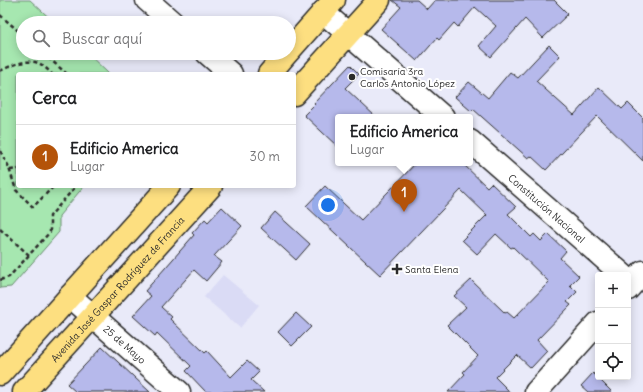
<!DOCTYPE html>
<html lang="es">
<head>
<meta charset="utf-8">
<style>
	body { margin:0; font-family:Delius,sans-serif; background:#f6f6f6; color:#202124 }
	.controls { position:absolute; right:12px; bottom:12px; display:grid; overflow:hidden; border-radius:4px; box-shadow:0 2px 10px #0003 }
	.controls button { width:36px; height:36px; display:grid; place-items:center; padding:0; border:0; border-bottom:1px solid #e0e0e0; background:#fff; color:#202124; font:20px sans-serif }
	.you { position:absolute; left:328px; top:205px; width:14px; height:14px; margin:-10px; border:3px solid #fff; border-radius:50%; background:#1a73e8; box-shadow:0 0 0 6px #1a73e833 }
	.badge { display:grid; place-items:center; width:26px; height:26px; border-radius:50%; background:#b45309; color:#fff; font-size:13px; font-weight:700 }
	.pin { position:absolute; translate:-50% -33px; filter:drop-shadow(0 1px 2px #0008) }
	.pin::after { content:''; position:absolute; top:21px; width:14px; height:12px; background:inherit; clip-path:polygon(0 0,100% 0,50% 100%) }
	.popup { position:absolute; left:335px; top:114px; width:138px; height:52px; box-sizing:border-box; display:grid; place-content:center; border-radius:4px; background:#fff; filter:drop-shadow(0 1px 3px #0005); font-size:13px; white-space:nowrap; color:#757577 }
	.popup b { font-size:15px; color:#202124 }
	.popup::after { content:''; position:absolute; left:50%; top:100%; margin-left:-8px; border:8px solid transparent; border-top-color:#fff }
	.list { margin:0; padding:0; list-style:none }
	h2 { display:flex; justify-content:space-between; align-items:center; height:52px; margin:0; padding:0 16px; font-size:17px }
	h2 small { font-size:13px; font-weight:400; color:#757577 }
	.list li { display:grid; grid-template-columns:26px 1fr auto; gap:12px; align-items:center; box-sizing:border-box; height:64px; padding:0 16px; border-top:1px solid #e0e0e0 }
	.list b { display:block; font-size:15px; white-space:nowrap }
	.list p { margin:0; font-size:13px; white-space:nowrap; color:#757577 }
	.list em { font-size:13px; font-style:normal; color:#757577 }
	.icon { flex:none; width:22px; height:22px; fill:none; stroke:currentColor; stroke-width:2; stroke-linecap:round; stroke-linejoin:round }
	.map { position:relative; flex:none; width:643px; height:392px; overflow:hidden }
	.search { position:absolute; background:#fff; box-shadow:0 2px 10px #0003; left:16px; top:16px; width:280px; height:44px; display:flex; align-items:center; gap:10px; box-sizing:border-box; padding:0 14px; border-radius:22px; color:#757577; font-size:15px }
	.panel { position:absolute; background:#fff; box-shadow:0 2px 10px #0003; left:16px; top:72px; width:280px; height:116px; border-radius:4px }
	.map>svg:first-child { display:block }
	.built { fill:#dadbf5 }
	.green { fill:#a6e7b0; stroke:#68896e }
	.building { fill:#b6b9eb; stroke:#2b2b2b }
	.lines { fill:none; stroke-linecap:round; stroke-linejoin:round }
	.minor-casing { stroke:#2b2b2b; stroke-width:25 }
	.major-casing { stroke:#2b2b2b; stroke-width:25 }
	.path { stroke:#2b2b2b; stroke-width:2.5; stroke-dasharray:4 3; stroke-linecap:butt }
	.minor { stroke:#fff; stroke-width:22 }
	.major { stroke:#fddf80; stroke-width:22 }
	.poi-dot { fill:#2b2b2b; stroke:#fff; stroke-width:1.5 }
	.labels { text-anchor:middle; stroke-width:4; stroke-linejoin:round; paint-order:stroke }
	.poi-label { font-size:10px; fill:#2b2b2b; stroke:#fff; text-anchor:start }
	.street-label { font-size:10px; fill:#2b2b2b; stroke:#fff }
</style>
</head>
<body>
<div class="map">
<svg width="643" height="392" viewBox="0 0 643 392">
	<rect width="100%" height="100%" fill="#e9eaf9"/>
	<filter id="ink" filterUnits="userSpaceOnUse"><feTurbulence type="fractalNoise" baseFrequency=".025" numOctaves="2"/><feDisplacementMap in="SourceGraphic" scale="8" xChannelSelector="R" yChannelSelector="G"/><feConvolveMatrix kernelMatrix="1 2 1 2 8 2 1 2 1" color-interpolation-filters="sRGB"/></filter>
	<g filter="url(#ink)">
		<path class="built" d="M223,275L259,305L240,328L204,297Z"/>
		<path class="green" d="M0,0H30L55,23H23V53H87L109,74H18V186H84L59,216V232L11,287L0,288Z"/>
		<g class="building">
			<path d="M392,0H417L427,9L435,0H554L568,14L543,38L525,19L491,57L479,46L496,26L475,7L458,27L454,23L439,40L437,38L417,61L381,29L401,7Z"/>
			<path d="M549,45L560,56L536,81L574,115L599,87L622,109L628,103L643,118V161L597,116L546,170L531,156L528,158L473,109L471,111L455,97L469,82L488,98L510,72L518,78Z"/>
			<path d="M350,65L359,74L345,88L376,117H338V147L304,115L315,104L314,103Z"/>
			<path d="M416,163H462L487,187L491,183L516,207L508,214L531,237L534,234L541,241L548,234L566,251L560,258L579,276L570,285L577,292L567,302L571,305L537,340L547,351L531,368L517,355L495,377L510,392H448L465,374L463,372L478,356L447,325L466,307L454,296L471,280L505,313L507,312L514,318L549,282L513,247L511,248L496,234L477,254L462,240L487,215L461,190L380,275L306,206L325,186L361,220Z"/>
			<path d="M222,207L242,226L214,256L222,262L206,281L194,270L161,307L172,317L170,319L205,353L207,351L231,377L247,361L259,372L251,380L264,392H206L186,371L191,366L157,333L155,336L133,316L151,296L145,291L194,235L192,233L205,219L208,222Z"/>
			<path d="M275,212L310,244L296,260L261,228Z"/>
			<path d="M296,313L311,327L292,346L278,332Z"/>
			<path d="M102,347L150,392H76L67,384Z"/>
			<path d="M593,373L612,392H588L581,386Z"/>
		</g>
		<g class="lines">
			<defs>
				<g id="minor">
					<path d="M147,0L173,23"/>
					<path d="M323,12L443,117"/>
					<path d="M207,53L231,74"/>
					<path id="s1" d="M470,141L623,275"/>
					<path d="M628,289L643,272"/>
					<path id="s2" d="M70,296L179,392"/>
					<path d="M536,392L598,323"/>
				</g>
				<g id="major">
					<path d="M289,51L334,0"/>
					<path d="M269,74L287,53"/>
					<path d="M294,94L379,0"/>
					<path d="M0,374L169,186"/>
					<path id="s3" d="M24,392L211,186"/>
				</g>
			</defs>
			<use href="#minor" class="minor-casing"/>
			<use href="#major" class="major-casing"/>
			<g class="path">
				<path d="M0,15L23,35"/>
				<path d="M43,53L67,74"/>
				<path d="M0,71C12,65 30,57 42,65C46,68 49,71 52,74"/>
				<path d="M0,151L8,165L16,190L33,207L54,186"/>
				<path d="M10,170L18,169"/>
				<path d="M0,229L29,255"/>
				<path d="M0,280L9,277L50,232V216L76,186"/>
			</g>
			<use href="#minor" class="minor"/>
			<use href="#major" class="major"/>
		</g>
	</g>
	<g class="poi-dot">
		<circle cx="352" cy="77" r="4"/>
		<path d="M395 263h4v4h4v4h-4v4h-4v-4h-4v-4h4z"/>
	</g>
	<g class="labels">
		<g class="poi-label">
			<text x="360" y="75">Comisaría 3ra<tspan x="360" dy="12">Carlos Antonio López</tspan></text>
			<text x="405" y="273">Santa Elena</text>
		</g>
		<g class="street-label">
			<text dy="4" stroke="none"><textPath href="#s1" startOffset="102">Constitución Nacional</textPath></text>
			<text dy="4" stroke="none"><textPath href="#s3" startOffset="139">Avenida José Gaspar Rodríguez de Francia</textPath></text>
			<text dy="4" stroke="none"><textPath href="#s2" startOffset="73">25 de Mayo</textPath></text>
		</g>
	</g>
</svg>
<div class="controls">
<button>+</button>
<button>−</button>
<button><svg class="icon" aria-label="locate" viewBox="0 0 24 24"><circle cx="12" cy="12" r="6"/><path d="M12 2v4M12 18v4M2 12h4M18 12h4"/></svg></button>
</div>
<div class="you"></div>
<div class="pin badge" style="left:404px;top:212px">1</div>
<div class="popup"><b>Edificio America</b>Lugar</div>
<div class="search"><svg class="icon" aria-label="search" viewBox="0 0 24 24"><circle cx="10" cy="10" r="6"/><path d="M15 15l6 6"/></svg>Buscar aquí</div>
<section class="panel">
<h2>Cerca<small></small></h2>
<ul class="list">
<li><span class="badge">1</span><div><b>Edificio America</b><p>Lugar</p></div><em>30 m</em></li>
</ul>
</section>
</div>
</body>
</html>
